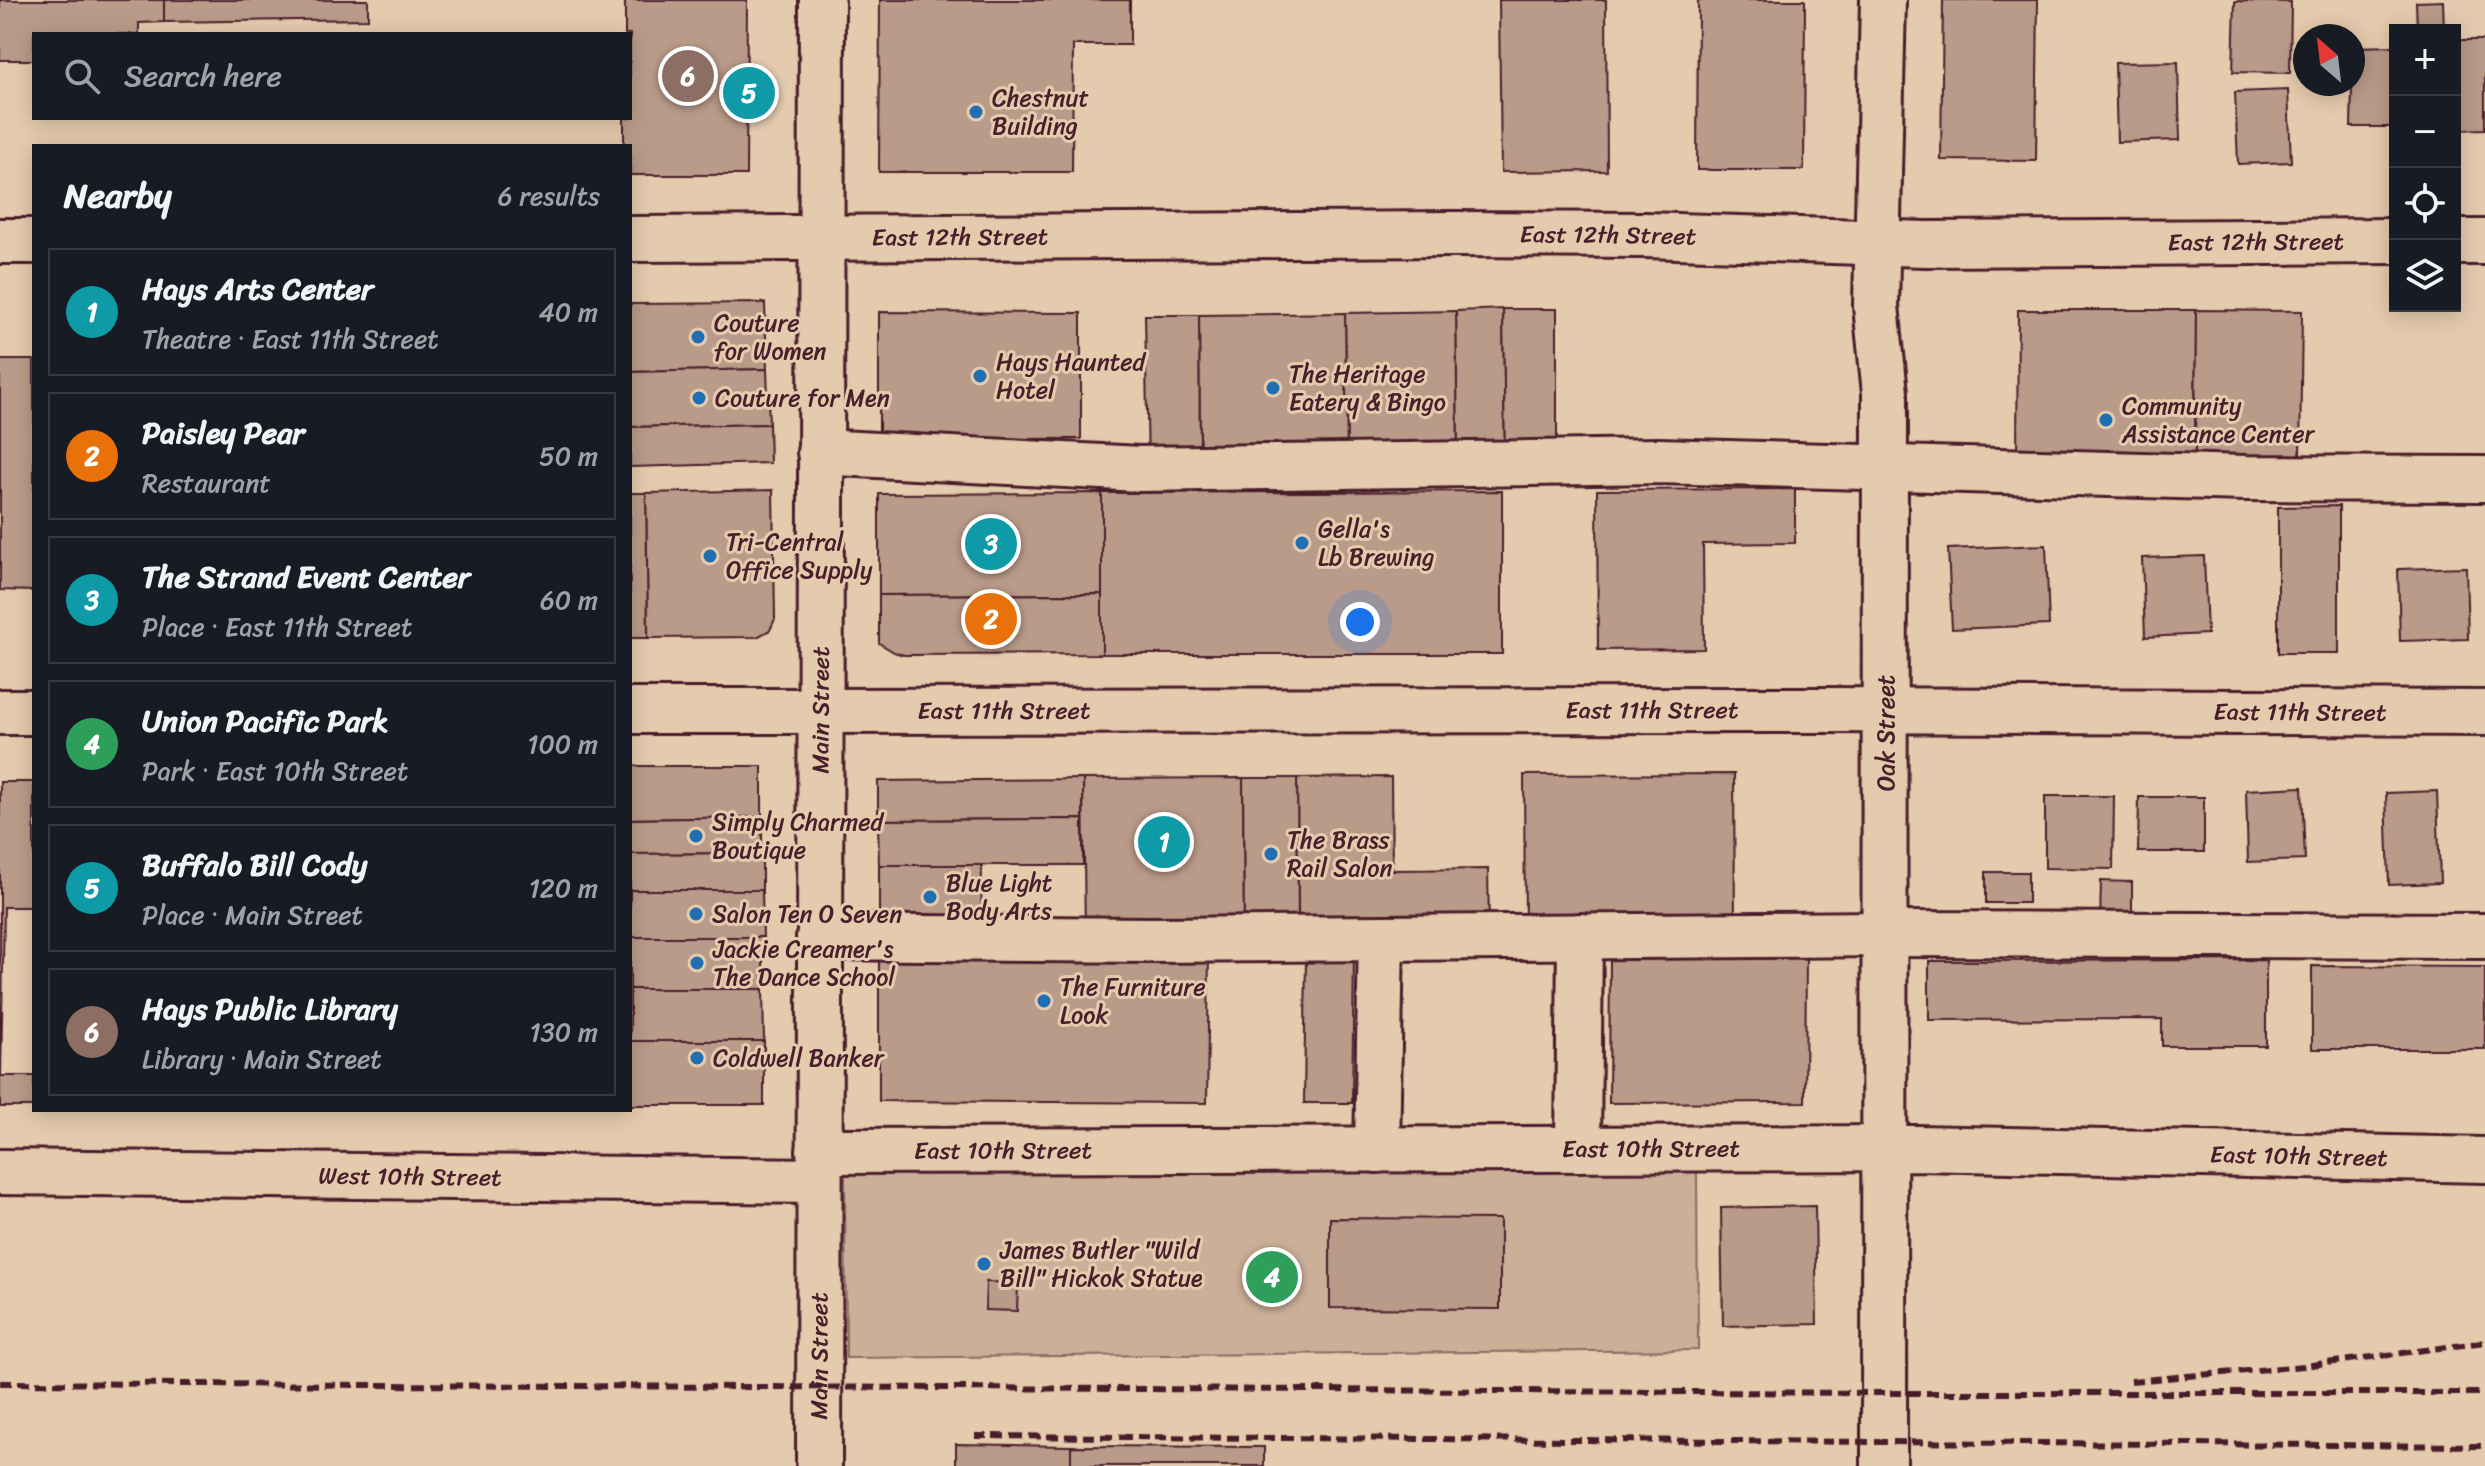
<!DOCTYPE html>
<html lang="en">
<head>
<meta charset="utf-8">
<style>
	body { margin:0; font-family:Sriracha,sans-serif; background:#20242c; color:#f1f3f6 }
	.controls { position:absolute; right:24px; top:24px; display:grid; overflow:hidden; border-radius:0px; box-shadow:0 4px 20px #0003 }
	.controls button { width:72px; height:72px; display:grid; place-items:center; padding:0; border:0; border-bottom:2px solid #363941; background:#171b24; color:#f1f3f6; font:40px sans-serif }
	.compass { position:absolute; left:2293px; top:24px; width:72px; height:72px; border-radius:50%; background:#171b24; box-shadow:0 4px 20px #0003; rotate:332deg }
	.you { position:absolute; left:1360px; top:622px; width:28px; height:28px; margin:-20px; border:6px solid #fff; border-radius:50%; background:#1a73e8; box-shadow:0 0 0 12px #1a73e833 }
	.badge { display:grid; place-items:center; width:52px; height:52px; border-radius:50%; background:#d93025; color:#fff; font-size:26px; font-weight:700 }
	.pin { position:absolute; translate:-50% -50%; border:4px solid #fff; box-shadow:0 2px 8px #0006 }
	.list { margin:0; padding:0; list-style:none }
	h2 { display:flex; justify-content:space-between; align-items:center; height:104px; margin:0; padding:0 32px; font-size:34px }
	h2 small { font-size:26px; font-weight:400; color:#9ea1a6 }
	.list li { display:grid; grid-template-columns:52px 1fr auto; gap:24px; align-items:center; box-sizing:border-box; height:128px; margin:0 16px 16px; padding:0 16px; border:2px solid #363941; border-radius:0px }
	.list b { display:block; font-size:30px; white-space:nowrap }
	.list p { margin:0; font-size:26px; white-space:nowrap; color:#9ea1a6 }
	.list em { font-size:26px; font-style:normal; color:#9ea1a6 }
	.icon { flex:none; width:44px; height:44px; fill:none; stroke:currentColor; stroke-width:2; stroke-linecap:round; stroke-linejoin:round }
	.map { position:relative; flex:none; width:2485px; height:1466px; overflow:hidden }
	.search { position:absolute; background:#171b24; box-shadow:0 4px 20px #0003; left:32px; top:32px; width:600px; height:88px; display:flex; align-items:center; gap:20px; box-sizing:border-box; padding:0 28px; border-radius:0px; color:#9ea1a6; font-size:30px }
	.panel { position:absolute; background:#171b24; box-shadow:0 4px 20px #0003; left:32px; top:144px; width:600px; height:968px; border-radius:0px }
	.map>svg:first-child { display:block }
	.green { fill:#ccaf98; stroke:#8b6762; stroke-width:2 }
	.building { fill:#ba9b89; stroke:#4a1f2b; stroke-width:2 }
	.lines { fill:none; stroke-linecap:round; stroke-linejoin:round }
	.minor-casing { stroke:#4a1f2b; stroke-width:50 }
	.minor { stroke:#e5cbad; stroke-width:44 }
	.rail { stroke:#4a1f2b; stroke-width:6; stroke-dasharray:12 6; stroke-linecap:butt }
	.poi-dot { fill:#1f6fb2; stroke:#e5cbad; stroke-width:3 }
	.labels { text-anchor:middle; stroke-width:6; stroke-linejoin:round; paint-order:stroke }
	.poi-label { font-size:24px; fill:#4a1f2b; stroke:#e5cbad; text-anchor:start }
	.street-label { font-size:24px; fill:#4a1f2b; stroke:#e5cbad }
</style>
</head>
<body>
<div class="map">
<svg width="2485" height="1466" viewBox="0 0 2485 1466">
	<rect width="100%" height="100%" fill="#e5cbad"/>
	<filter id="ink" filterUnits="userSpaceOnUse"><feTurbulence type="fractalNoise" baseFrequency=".0125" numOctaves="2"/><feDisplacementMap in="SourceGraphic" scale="16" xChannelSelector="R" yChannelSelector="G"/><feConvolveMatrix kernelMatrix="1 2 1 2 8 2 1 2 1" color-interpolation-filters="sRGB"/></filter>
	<g filter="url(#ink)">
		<path class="green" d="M1697,1164L1698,1350L846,1358L845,1172Z"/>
		<g class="building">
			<path d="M0,0H164V22L139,23V34H34V60H0Z"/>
			<path d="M164,0H368V19L164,22Z"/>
			<path d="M625,0H747L746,175H630V146H624V118H630V34H625Z"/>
			<path d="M880,0H1130V45H1073L1072,172H879Z"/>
			<path d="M1499,0H1606L1607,171L1501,172Z"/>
			<path d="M1698,0H1805L1804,170H1697Z"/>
			<path d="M1943,0H2038L2036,161L1941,160Z"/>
			<path d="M2235,1L2291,2L2290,73L2233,72Z"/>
			<path d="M2443,1L2444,30H2417L2416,2Z"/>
			<path d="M2455,40H2485V129L2455,130Z"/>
			<path d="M2395,46V127H2351L2353,47Z"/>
			<path d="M2178,62L2180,140L2117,142L2115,63Z"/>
			<path d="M2288,90L2291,162L2238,164L2235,92Z"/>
			<path d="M765,303L767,369L630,372V304Z"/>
			<path d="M1503,309L1505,459L1458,460L1456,311Z"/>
			<path d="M1503,309H1557V459H1505Z"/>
			<path d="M2018,310H2196L2195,458L2017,457Z"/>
			<path d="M2196,310L2302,311L2300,457L2195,458Z"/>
			<path d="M1456,311L1458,460L1347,462L1345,313Z"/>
			<path d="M879,312L1081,313V439L879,438Z"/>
			<path d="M1345,313L1347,462L1200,465L1199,315Z"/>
			<path d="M1145,315H1199L1200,465H1148Z"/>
			<path d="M0,360H34V591L0,590Z"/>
			<path d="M767,369L769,424L630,427V372Z"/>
			<path d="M769,424L770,463L630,467V427Z"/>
			<path d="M1795,489V543L1703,544L1704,649L1598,650L1597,490Z"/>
			<path d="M773,490L775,619L770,630L757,637L648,638L646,493Z"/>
			<path d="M1502,491V654H1102V493Z"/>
			<path d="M630,493H646L648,638H630Z"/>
			<path d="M1102,493V594L879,595V494Z"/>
			<path d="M2339,506V653H2278V507Z"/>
			<path d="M2046,545L2049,625L1952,629L1948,549Z"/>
			<path d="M2204,556L2207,634L2145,637L2142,558Z"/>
			<path d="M2466,567L2468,639L2400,641L2398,569Z"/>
			<path d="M1102,594V654L904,655L894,652L879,643V595Z"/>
			<path d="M630,766H762V817L630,819Z"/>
			<path d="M1734,774L1735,927L1525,929L1524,775Z"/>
			<path d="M1391,777L1392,870L1488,869L1489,927L1298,930L1297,778Z"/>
			<path d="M1243,778L1244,932L1085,934L1083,779Z"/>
			<path d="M1243,778H1297L1298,930L1244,932Z"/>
			<path d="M1083,779V819L878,820V781Z"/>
			<path d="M0,782H34V907H4L1,1076H34V1107H0Z"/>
			<path d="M2302,787L2305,860L2248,862L2246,790Z"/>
			<path d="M2437,791L2440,883L2389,885L2386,793Z"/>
			<path d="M2045,796H2114L2113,869L2045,868Z"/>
			<path d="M2139,797H2204V852H2138Z"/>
			<path d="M762,817V853L630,854V819Z"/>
			<path d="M1083,819V865H879L878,820Z"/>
			<path d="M762,853V890H630V854Z"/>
			<path d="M879,865H982L981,930L879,929Z"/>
			<rect x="1986" y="872" width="42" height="31"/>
			<path d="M2101,881L2132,882V924L2100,923Z"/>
			<path d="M630,890H762L763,937H630Z"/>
			<rect x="630" y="937" width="133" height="52"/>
			<path d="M879,953L1209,956L1207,1103L879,1101Z"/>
			<path d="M1354,956L1352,1103H1304L1306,957Z"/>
			<path d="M1610,957L1806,958L1805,1102L1609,1103Z"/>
			<path d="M2266,960V1046H2162V1019L1929,1020V961Z"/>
			<path d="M2312,966L2485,967V1049H2312Z"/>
			<path d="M630,989H763L764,1041H630Z"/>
			<rect x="630" y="1041" width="134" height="64"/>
			<path d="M1815,1206L1817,1324L1723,1326L1721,1208Z"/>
			<path d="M1330,1218L1500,1219V1309L1330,1308Z"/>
			<path d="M986,1282L1018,1283L1017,1311L985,1310Z"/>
			<path d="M956,1444L1071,1446V1466H956Z"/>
			<path d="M1071,1446L1264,1447V1466H1071Z"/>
		</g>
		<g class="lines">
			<defs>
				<g id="minor">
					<path d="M1883,0L1876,306L1885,393L1884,1466"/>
					<path id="s1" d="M630,239L1455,234L1645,235L1926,244L2395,241"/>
					<path d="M0,241H34"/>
					<path d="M2455,242H2485"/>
					<path d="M820,452L1140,469L1658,461L2245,478L2485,479"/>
					<path id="s2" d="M630,711L1818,710L2485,713"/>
					<path d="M0,712H34"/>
					<path d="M819,937L1149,940L1886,934L2485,936"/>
					<path d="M1578,1149L1580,936"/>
					<path d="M1377,1150L1381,938"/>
					<path id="s3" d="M819,1151L1917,1148L2485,1160"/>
					<path id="s4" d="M0,1172L819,1181"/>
					<path id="s5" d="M819,1466L822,0"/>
				</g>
			</defs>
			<use href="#minor" class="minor-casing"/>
			<use href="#minor" class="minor"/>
			<g class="rail">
				<path d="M2131,1381L2304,1366L2485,1342"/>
				<path d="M0,1383L1885,1393H2485"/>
				<path d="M975,1436L2485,1446"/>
			</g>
		</g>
	</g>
	<g class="poi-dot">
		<circle cx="976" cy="112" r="8"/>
		<circle cx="698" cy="337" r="8"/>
		<circle cx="980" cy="376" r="8"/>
		<circle cx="1273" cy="388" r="8"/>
		<circle cx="699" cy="398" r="8"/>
		<circle cx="2106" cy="420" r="8"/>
		<circle cx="1302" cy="543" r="8"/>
		<circle cx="710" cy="556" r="8"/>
		<circle cx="696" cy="836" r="8"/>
		<circle cx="1271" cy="854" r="8"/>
		<circle cx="930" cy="897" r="8"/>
		<circle cx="696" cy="914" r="8"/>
		<circle cx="697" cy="963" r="8"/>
		<circle cx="1044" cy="1001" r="8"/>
		<circle cx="697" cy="1058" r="8"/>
		<circle cx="984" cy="1264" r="8"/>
	</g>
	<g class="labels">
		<g class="poi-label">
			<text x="992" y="106">Chestnut<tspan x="992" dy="28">Building</tspan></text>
			<text x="714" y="331">Couture<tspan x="714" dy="28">for Women</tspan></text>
			<text x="996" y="370">Hays Haunted<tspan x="996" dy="28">Hotel</tspan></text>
			<text x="1289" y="382">The Heritage<tspan x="1289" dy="28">Eatery &amp; Bingo</tspan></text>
			<text x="715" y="406">Couture for Men</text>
			<text x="2122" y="414">Community<tspan x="2122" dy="28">Assistance Center</tspan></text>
			<text x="1318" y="537">Gella's<tspan x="1318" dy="28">Lb Brewing</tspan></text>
			<text x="726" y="550">Tri-Central<tspan x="726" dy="28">Office Supply</tspan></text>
			<text x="712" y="830">Simply Charmed<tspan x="712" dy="28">Boutique</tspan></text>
			<text x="1287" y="848">The Brass<tspan x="1287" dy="28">Rail Salon</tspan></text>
			<text x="946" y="891">Blue Light<tspan x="946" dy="28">Body Arts</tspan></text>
			<text x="712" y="922">Salon Ten O Seven</text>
			<text x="713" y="957">Jackie Creamer's<tspan x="713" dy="28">The Dance School</tspan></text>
			<text x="1060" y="995">The Furniture<tspan x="1060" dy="28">Look</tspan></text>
			<text x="713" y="1066">Coldwell Banker</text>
			<text x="1000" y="1258">James Butler "Wild<tspan x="1000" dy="28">Bill" Hickok Statue</tspan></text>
		</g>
		<g class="street-label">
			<text dy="8" stroke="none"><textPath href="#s1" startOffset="978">East 12th Street</textPath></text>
			<text dy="8" stroke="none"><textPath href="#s1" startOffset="330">East 12th Street</textPath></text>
			<text dy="8" stroke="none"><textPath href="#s1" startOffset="1626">East 12th Street</textPath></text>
			<text dy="8" stroke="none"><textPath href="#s5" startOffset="756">Main Street</textPath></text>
			<text dy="8" stroke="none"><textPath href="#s2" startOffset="1022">East 11th Street</textPath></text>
			<text dy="8" stroke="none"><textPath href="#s2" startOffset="374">East 11th Street</textPath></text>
			<text dy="8" stroke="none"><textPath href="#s2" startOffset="1670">East 11th Street</textPath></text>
			<text transform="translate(1886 733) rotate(-90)" y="8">Oak Street</text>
			<text dy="8" stroke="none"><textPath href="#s3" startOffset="832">East 10th Street</textPath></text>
			<text dy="8" stroke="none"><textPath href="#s3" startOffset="184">East 10th Street</textPath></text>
			<text dy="8" stroke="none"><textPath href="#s3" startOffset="1480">East 10th Street</textPath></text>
			<text dy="8" stroke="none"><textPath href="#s4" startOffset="410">West 10th Street</textPath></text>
			<text dy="8" stroke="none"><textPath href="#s5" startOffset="110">Main Street</textPath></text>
		</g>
	</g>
</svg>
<div class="controls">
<button>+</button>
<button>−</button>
<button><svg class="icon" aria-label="locate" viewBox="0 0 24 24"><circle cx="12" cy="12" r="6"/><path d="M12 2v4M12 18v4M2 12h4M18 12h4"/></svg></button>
<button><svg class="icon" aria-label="layers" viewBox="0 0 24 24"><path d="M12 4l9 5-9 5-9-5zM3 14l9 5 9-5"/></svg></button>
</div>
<svg class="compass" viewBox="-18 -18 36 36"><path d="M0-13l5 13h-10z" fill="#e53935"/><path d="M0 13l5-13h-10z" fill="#9ea1a6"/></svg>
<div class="you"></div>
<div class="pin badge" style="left:1164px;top:842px;background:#0f9aa8">1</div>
<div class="pin badge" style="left:991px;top:619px;background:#e8710a">2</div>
<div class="pin badge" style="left:991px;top:544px;background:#0f9aa8">3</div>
<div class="pin badge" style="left:1272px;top:1277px;background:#2e9e5b">4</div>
<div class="pin badge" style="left:749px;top:93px;background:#0f9aa8">5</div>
<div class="pin badge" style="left:688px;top:76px;background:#8d6e63">6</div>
<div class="search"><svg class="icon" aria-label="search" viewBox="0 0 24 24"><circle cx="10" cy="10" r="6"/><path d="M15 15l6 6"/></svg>Search here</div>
<section class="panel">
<h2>Nearby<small>6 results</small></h2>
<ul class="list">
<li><span class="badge" style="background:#0f9aa8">1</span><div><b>Hays Arts Center</b><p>Theatre · East 11th Street</p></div><em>40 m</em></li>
<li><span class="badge" style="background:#e8710a">2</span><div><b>Paisley Pear</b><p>Restaurant</p></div><em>50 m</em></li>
<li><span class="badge" style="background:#0f9aa8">3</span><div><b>The Strand Event Center</b><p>Place · East 11th Street</p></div><em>60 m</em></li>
<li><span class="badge" style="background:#2e9e5b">4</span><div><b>Union Pacific Park</b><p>Park · East 10th Street</p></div><em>100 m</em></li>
<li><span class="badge" style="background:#0f9aa8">5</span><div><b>Buffalo Bill Cody</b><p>Place · Main Street</p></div><em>120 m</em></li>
<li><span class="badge" style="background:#8d6e63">6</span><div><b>Hays Public Library</b><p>Library · Main Street</p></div><em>130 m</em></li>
</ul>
</section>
</div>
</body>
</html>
